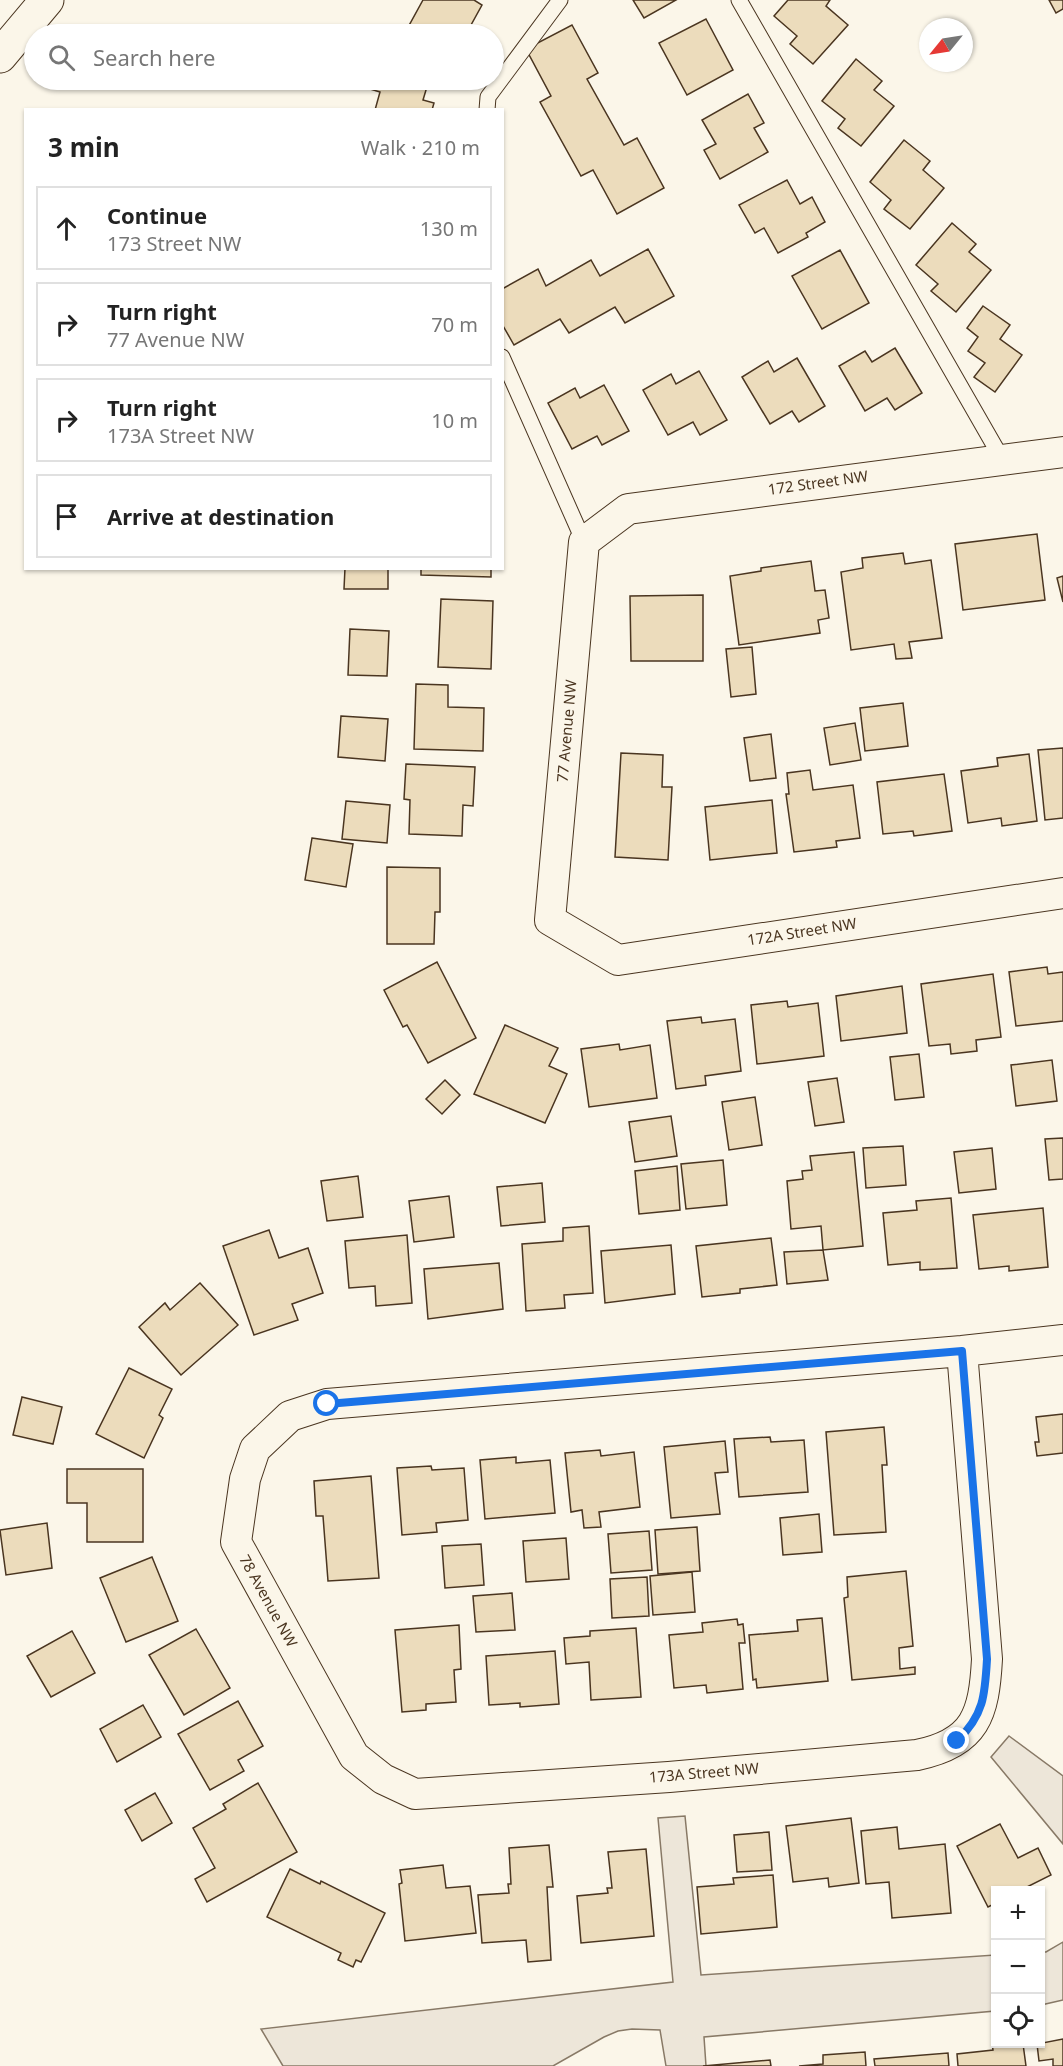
<!DOCTYPE html>
<html lang="en">
<head>
<meta charset="utf-8">
<style>
	body { margin:0; font-family:"Noto Sans",sans-serif; background:#f6f6f6; color:#222 }
	.controls { position:absolute; right:18px; bottom:18px; display:grid; overflow:hidden; border-radius:0px; box-shadow:0 2px 4px #0004 }
	.controls button { width:54px; height:54px; display:grid; place-items:center; padding:0; border:0; border-bottom:2px solid #e0e0e0; background:#fff; color:#222; font:30px sans-serif }
	.compass { position:absolute; left:919px; top:18px; width:54px; height:54px; border-radius:50%; background:#fff; box-shadow:0 2px 4px #0004; rotate:240deg }
	.stop { position:absolute; width:18px; height:18px; margin:-14px; border:4px solid #1a73e8; border-radius:50%; background:#fff }
	.stop.end { background:#1a73e8; border-color:#fff; box-shadow:0 2px 6px #0008 }
	.list { margin:0; padding:0; list-style:none }
	h2 { display:flex; justify-content:space-between; align-items:center; height:78px; margin:0; padding:0 24px; font-size:26px }
	h2 small { font-size:20px; font-weight:400; color:#767676 }
	.list li { display:grid; grid-template-columns:39px 1fr auto; gap:18px; align-items:center; box-sizing:border-box; height:84px; margin:0 12px 12px; padding:0 12px; border:2px solid #e0e0e0; border-radius:0px }
	.list b { display:block; font-size:22px; white-space:nowrap }
	.list p { margin:0; font-size:20px; white-space:nowrap; color:#767676 }
	.list em { font-size:20px; font-style:normal; color:#767676 }
	.icon { flex:none; width:33px; height:33px; fill:none; stroke:currentColor; stroke-width:2; stroke-linecap:round; stroke-linejoin:round }
	.map { position:relative; flex:none; width:1063px; height:2066px; overflow:hidden }
	.search { position:absolute; background:#fff; box-shadow:0 2px 4px #0004; left:24px; top:24px; width:480px; height:66px; display:flex; align-items:center; gap:15px; box-sizing:border-box; padding:0 21px; border-radius:33px; color:#767676; font-size:22px }
	.panel { position:absolute; background:#fff; box-shadow:0 2px 4px #0004; left:24px; top:108px; width:480px; height:462px; border-radius:0px }
	.map>svg:first-child { display:block }
	.green { fill:#ede6d9; stroke:#887966; stroke-width:1.5 }
	.building { fill:#ecdcbc; stroke:#4a3520; stroke-width:1.5 }
	.lines { fill:none; stroke-linecap:round; stroke-linejoin:round }
	.lane-casing { stroke:#4a3520; stroke-width:17 }
	.street-casing { stroke:#4a3520; stroke-width:32 }
	.secondary-casing { stroke:#4a3520; stroke-width:35 }
	.lane { stroke:#fbf6e9; stroke-width:15 }
	.street { stroke:#fbf6e9; stroke-width:30 }
	.secondary { stroke:#fbf6e9; stroke-width:33 }
	.route { stroke:#1a73e8; stroke-width:8 }
	.labels { text-anchor:middle; stroke-width:4.5; stroke-linejoin:round; paint-order:stroke }
	.street-label { font-size:15px; fill:#4a3520; stroke:#fbf6e9 }
</style>
</head>
<body>
<div class="map">
<svg width="1063" height="2066" viewBox="0 0 1063 2066">
	<rect width="100%" height="100%" fill="#fbf6e9"/>
	<g class="green">
		<path d="M1009,1736L1063,1776V1844L991,1757Z"/>
		<path d="M685,1816L701,1975L995,1955V2011L704,2037L706,2066H666L660,2030L632,2029L618,2031L604,2037L553,2066H283L261,2029L673,1982L658,1818Z"/>
		<path d="M1063,1942V2000L1041,2005V1952H1046Z"/>
	</g>
	<g class="building">
		<path d="M423,0H474L482,5L466,34H412L406,31Z"/>
		<path d="M633,0H676L644,18Z"/>
		<path d="M788,0H830L826,6L848,25L813,64L790,44L797,36L774,16Z"/>
		<path d="M1049,0H1063V9L1056,13Z"/>
		<path d="M706,19L733,70L687,95L659,43Z"/>
		<path d="M572,25L598,73L587,79L624,145L637,138L664,188L617,214L593,170L581,176L540,102L551,96L526,49Z"/>
		<path d="M856,59L882,81L874,90L894,106L861,146L838,128L845,119L822,101Z"/>
		<path d="M372,80H429L423,100L434,103L432,110H375L380,92L370,89Z"/>
		<path d="M748,94L764,123L754,128L768,152L720,179L704,150L716,144L702,120Z"/>
		<path d="M904,140L930,161L923,170L944,188L910,229L884,209L891,200L870,182Z"/>
		<path d="M787,180L800,204L812,197L825,222L806,233L808,237L778,253L764,228L755,233L739,205Z"/>
		<path d="M952,223L976,244L969,252L991,270L956,312L931,291L938,284L916,265Z"/>
		<path d="M648,249L674,296L625,323L615,307L569,333L560,319L514,345L502,324V289L538,269L546,286L591,260L600,276Z"/>
		<path d="M840,250L869,303L822,329L792,276Z"/>
		<path d="M983,306L1010,325L1000,339L1022,355L995,392L974,377L985,363L968,351L978,337L967,328Z"/>
		<path d="M895,348L922,393L895,410L887,398L865,411L839,366L865,351L872,362Z"/>
		<path d="M797,358L825,406L799,422L792,411L770,424L742,377L768,361L774,372Z"/>
		<path d="M699,371L727,420L700,435L693,422L668,435L643,390L671,374L676,384Z"/>
		<path d="M604,385L629,431L602,445L597,436L572,449L548,403L575,388L580,398Z"/>
		<path d="M1037,534L1045,600L963,610L955,544Z"/>
		<path d="M903,553L905,564L931,560L942,638L909,642L912,658L896,659L894,644L851,650L841,572L863,568L862,558Z"/>
		<path d="M811,561L815,591L825,590L829,618L818,620L820,633L739,645L730,576L761,571V568Z"/>
		<path d="M345,568H388V589H344Z"/>
		<path d="M421,568H491V577L421,575Z"/>
		<path d="M1063,576V602L1057,578Z"/>
		<path d="M703,595V661H631L630,596Z"/>
		<path d="M441,599L493,601L491,669L438,667Z"/>
		<path d="M350,629L389,631L387,676L348,675Z"/>
		<path d="M752,647L756,694L731,697L726,649Z"/>
		<path d="M416,684L448,685V707L484,708L483,751L414,749Z"/>
		<path d="M903,703L908,746L865,751L860,708Z"/>
		<path d="M341,716L388,719L385,761L338,757Z"/>
		<path d="M855,723L861,760L830,765L824,728Z"/>
		<path d="M771,734L776,778L750,781L744,738Z"/>
		<path d="M1063,748V818L1045,820L1038,750Z"/>
		<path d="M621,753L663,755L662,787H672L668,860L615,857Z"/>
		<path d="M1029,754L1037,821L1002,826L1001,818L968,823L961,771L998,766L997,758Z"/>
		<path d="M406,764L475,767L473,806L463,805L462,836L409,834L410,800L404,799Z"/>
		<path d="M810,770L813,790L853,785L860,838L836,841L837,847L794,852L786,794H789L787,773Z"/>
		<path d="M944,774L952,831L914,836L913,831L883,834L877,782Z"/>
		<path d="M772,800L777,853L710,860L705,807Z"/>
		<path d="M346,801L390,805L387,843L342,839Z"/>
		<path d="M312,838L353,844L346,887L305,880Z"/>
		<path d="M387,867L440,868V912H435L434,944H387Z"/>
		<path d="M437,962L476,1038L428,1063L407,1025L403,1027L384,990Z"/>
		<path d="M1047,967L1048,974L1063,972V1021L1016,1026L1009,972Z"/>
		<path d="M993,974L1001,1037L976,1040L977,1051L951,1054L950,1044L929,1046L921,984Z"/>
		<path d="M902,986L907,1033L841,1041L836,996Z"/>
		<path d="M787,1001L788,1007L818,1003L824,1056L757,1064L751,1005Z"/>
		<path d="M701,1017L702,1023L735,1019L741,1071L705,1076L706,1085L676,1089L667,1021Z"/>
		<path d="M505,1025L558,1048L549,1066L567,1074L545,1123L474,1094Z"/>
		<path d="M619,1044L620,1050L650,1045L657,1098L589,1107L581,1049Z"/>
		<path d="M919,1054L924,1097L895,1100L890,1057Z"/>
		<path d="M1052,1060L1057,1101L1016,1106L1011,1065Z"/>
		<path d="M837,1078L844,1122L815,1126L808,1082Z"/>
		<path d="M445,1080L460,1095L442,1114L426,1099Z"/>
		<path d="M755,1097L762,1145L729,1150L722,1102Z"/>
		<path d="M671,1116L677,1156L635,1162L629,1122Z"/>
		<path d="M1063,1138V1179L1049,1180L1045,1139Z"/>
		<path d="M903,1146L906,1185L866,1188L863,1148Z"/>
		<path d="M992,1148L996,1189L959,1193L954,1152Z"/>
		<path d="M854,1152L863,1246L823,1250L821,1226L791,1229L787,1181L803,1179L802,1171L812,1170L810,1156Z"/>
		<path d="M723,1160L727,1205L686,1209L681,1164Z"/>
		<path d="M677,1166L680,1210L639,1214L635,1171Z"/>
		<path d="M358,1176L363,1217L327,1221L321,1181Z"/>
		<path d="M542,1183L545,1222L501,1226L497,1187Z"/>
		<path d="M449,1196L454,1237L414,1242L409,1201Z"/>
		<path d="M951,1198L957,1268L920,1270V1262L888,1265L883,1213L917,1210L916,1201Z"/>
		<path d="M1043,1208L1048,1267L1009,1271V1266L979,1269L973,1215Z"/>
		<path d="M589,1226L593,1293L564,1295L565,1308L526,1311L522,1244L563,1241V1228Z"/>
		<path d="M269,1230L279,1258L308,1248L323,1293L292,1304L298,1320L254,1335L223,1246Z"/>
		<path d="M407,1235L412,1303L376,1306L375,1286L349,1288L345,1241Z"/>
		<path d="M771,1238L777,1285L740,1289V1293L702,1297L696,1246Z"/>
		<path d="M671,1245L675,1294L605,1303L601,1251Z"/>
		<path d="M823,1250L828,1280L787,1284L784,1252Z"/>
		<path d="M499,1263L503,1309L428,1319L424,1269Z"/>
		<path d="M200,1283L238,1325L181,1375L139,1327L165,1303L170,1310Z"/>
		<path d="M129,1368L172,1389L159,1415L163,1418L144,1458L96,1434Z"/>
		<path d="M22,1397L62,1407L53,1444L13,1435Z"/>
		<path d="M1063,1414V1453L1037,1456L1035,1442H1039L1036,1417Z"/>
		<path d="M884,1427L887,1465H882L886,1532L834,1535L826,1432Z"/>
		<path d="M770,1437L771,1442L804,1440L808,1492L739,1497L734,1439Z"/>
		<path d="M725,1441L728,1472L715,1473L720,1514L671,1518L664,1447Z"/>
		<path d="M600,1450L601,1456L634,1452L640,1507L599,1512L601,1527L584,1528L582,1510L571,1512L565,1453Z"/>
		<path d="M516,1457V1463L550,1460L555,1513L485,1519L480,1460Z"/>
		<path d="M431,1466L432,1470L464,1468L468,1520L436,1523L437,1532L402,1535L397,1468Z"/>
		<path d="M67,1469H143V1542H87V1503H67Z"/>
		<path d="M371,1476L379,1578L328,1581L323,1516H316L314,1481Z"/>
		<path d="M819,1514L822,1552L783,1555L780,1518Z"/>
		<path d="M47,1523L52,1568L6,1575L0,1530Z"/>
		<path d="M697,1527L700,1571L658,1574L655,1530Z"/>
		<path d="M649,1531L652,1570L611,1573L608,1534Z"/>
		<path d="M566,1538L569,1579L526,1582L523,1541Z"/>
		<path d="M481,1544L484,1585L445,1588L442,1546Z"/>
		<path d="M152,1557L178,1621L126,1642L100,1578Z"/>
		<path d="M906,1571L913,1646L899,1648L900,1669L915,1667V1674L852,1680L844,1598L848,1597L847,1577Z"/>
		<path d="M692,1572L695,1612L653,1615L650,1576Z"/>
		<path d="M647,1577L649,1616L612,1618L610,1579Z"/>
		<path d="M512,1593L515,1630L476,1632L473,1596Z"/>
		<path d="M822,1618L828,1681L757,1688L756,1679L753,1680L749,1635L798,1631L797,1620Z"/>
		<path d="M737,1619L738,1625L743,1624L745,1643H739L743,1689L707,1693L706,1685L674,1688L669,1635L703,1632L702,1623Z"/>
		<path d="M459,1625L461,1669L454,1670L456,1702L426,1704V1710L402,1712L395,1630Z"/>
		<path d="M636,1628L641,1697L591,1700L589,1662L566,1664L564,1638L590,1636V1631Z"/>
		<path d="M196,1629L230,1688L184,1715L149,1655Z"/>
		<path d="M72,1631L95,1673L51,1697L27,1656Z"/>
		<path d="M555,1651L559,1704L520,1707V1703L489,1705L486,1656Z"/>
		<path d="M238,1701L263,1746L238,1760L244,1771L210,1790L178,1734Z"/>
		<path d="M143,1705L161,1737L117,1762L100,1729Z"/>
		<path d="M258,1783L297,1852L207,1902L195,1879L215,1868L193,1828L226,1809L223,1804Z"/>
		<path d="M155,1793L172,1823L142,1841L125,1810Z"/>
		<path d="M851,1818L859,1883L829,1887L828,1878L793,1882L786,1826Z"/>
		<path d="M1000,1824L1018,1858L1038,1848L1051,1875L1021,1890H996V1903L988,1907L957,1846Z"/>
		<path d="M897,1827L899,1849L945,1844L951,1913L892,1918L889,1882L866,1884L861,1831Z"/>
		<path d="M769,1832L772,1870L737,1872L734,1835Z"/>
		<path d="M549,1845L553,1887H547L551,1960L528,1962L526,1940L482,1943L478,1895L509,1893L508,1884H511L509,1848Z"/>
		<path d="M646,1849L654,1936L581,1943L577,1896L608,1893L607,1888H612L608,1852Z"/>
		<path d="M443,1865L446,1888L470,1886L476,1933L405,1941L399,1884L402,1883L400,1870Z"/>
		<path d="M290,1869L320,1884L321,1881L385,1913L361,1962L356,1960L353,1967L338,1960L341,1953L267,1917Z"/>
		<path d="M773,1875L777,1927L701,1934L697,1887L734,1884L733,1878Z"/>
		<path d="M1063,2039V2066H1053V2059L1039,2061L1037,2044Z"/>
		<path d="M992,2042L1023,2044L1026,2066H958L957,2054L993,2050Z"/>
		<path d="M865,2052L866,2066H799L823,2064V2055Z"/>
		<path d="M948,2053L949,2066H875L874,2059Z"/>
		<path d="M770,2060L771,2066H703Z"/>
	</g>
	<g class="lines">
		<defs>
			<g id="lane">
				<path d="M739,0L1002,459"/>
				<path d="M487,110L488,97L560,0"/>
				<path d="M502,357L584,542"/>
			</g>
			<g id="street">
				<path d="M1063,452L628,509L584,542L550,920L618,960L1063,893"/>
				<path d="M962,1351L987,1659C984,1714 976,1743 917,1755L669,1777L415,1794L383,1779L354,1756L236,1542L245,1479L255,1449L290,1416L327,1404L962,1351L1063,1340"/>
			</g>
			<path id="secondary" d="M0,56L47,0"/>
		</defs>
		<use href="#lane" class="lane-casing"/>
		<use href="#street" class="street-casing"/>
		<use href="#secondary" class="secondary-casing"/>
		<use href="#lane" class="lane"/>
		<use href="#street" class="street"/>
		<use href="#secondary" class="secondary"/>
	</g>
	<g class="lines">
		<path class="route" d="M327,1404L962,1351L987,1659C985,1695 984,1715 957,1741"/>
	</g>
	<g class="labels">
		<g class="street-label">
			<text transform="translate(818 483) rotate(-8)" y="5">172 Street NW</text>
			<text transform="translate(567 731) rotate(-85)" y="5">77 Avenue NW</text>
			<text transform="translate(802 932) rotate(-9)" y="5">172A Street NW</text>
			<text transform="translate(268 1601) rotate(61)" y="5">78 Avenue NW</text>
			<text transform="translate(704 1773) rotate(-5)" y="5">173A Street NW</text>
		</g>
	</g>
</svg>
<div class="controls">
<button>+</button>
<button>−</button>
<button><svg class="icon" aria-label="locate" viewBox="0 0 24 24"><circle cx="12" cy="12" r="6"/><path d="M12 2v4M12 18v4M2 12h4M18 12h4"/></svg></button>
</div>
<svg class="compass" viewBox="-18 -18 36 36"><path d="M0-13l5 13h-10z" fill="#e53935"/><path d="M0 13l5-13h-10z" fill="#767676"/></svg>
<div class="stop" style="left:327px;top:1404px"></div>
<div class="stop end" style="left:957px;top:1741px"></div>
<div class="search"><svg class="icon" aria-label="search" viewBox="0 0 24 24"><circle cx="10" cy="10" r="6"/><path d="M15 15l6 6"/></svg>Search here</div>
<section class="panel">
<h2>3 min<small>Walk · 210 m</small></h2>
<ul class="list">
<li><svg class="icon" aria-label="ahead" viewBox="0 0 24 24"><path d="M12 20V5M6 11l6-6 6 6"/></svg><div><b>Continue</b><p>173 Street NW</p></div><em>130 m</em></li>
<li><svg class="icon" aria-label="right" viewBox="0 0 24 24"><path d="M7 20v-9h11M14 6l5 5-5 5"/></svg><div><b>Turn right</b><p>77 Avenue NW</p></div><em>70 m</em></li>
<li><svg class="icon" aria-label="right" viewBox="0 0 24 24"><path d="M7 20v-9h11M14 6l5 5-5 5"/></svg><div><b>Turn right</b><p>173A Street NW</p></div><em>10 m</em></li>
<li><svg class="icon" aria-label="arrive" viewBox="0 0 24 24"><path d="M6 21V4h12l-3 4 3 4H6"/></svg><div><b>Arrive at destination</b></div></li>
</ul>
</section>
</div>
</body>
</html>
